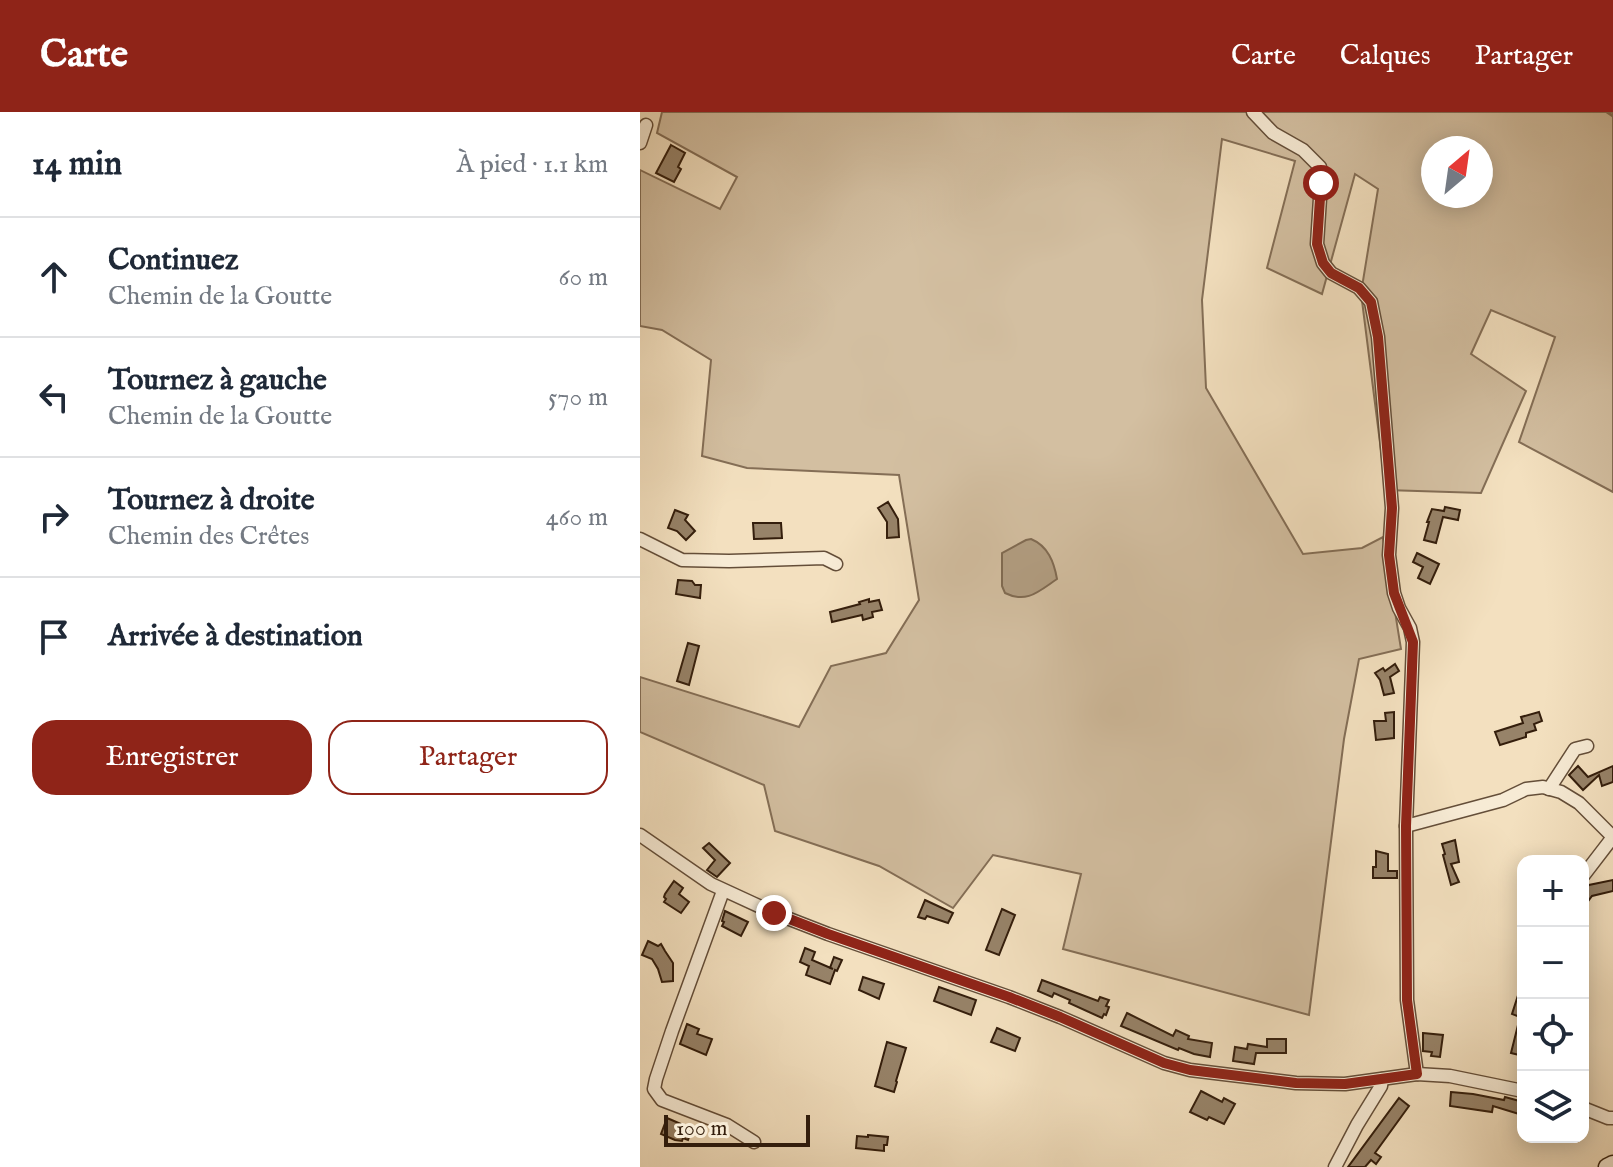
<!DOCTYPE html>
<html lang="fr">
<head>
<meta charset="utf-8">
<style>
	body { margin:0; font-family:"IM FELL English",serif; background:#f2f2f3; color:#1f2937 }
	.controls { position:absolute; right:24px; bottom:24px; display:grid; overflow:hidden; border-radius:16px; box-shadow:0 4px 20px #0003 }
	.controls button { width:72px; height:72px; display:grid; place-items:center; padding:0; border:0; border-bottom:2px solid #e0e1e3; background:#fff; color:#1f2937; font:40px sans-serif }
	.compass { position:absolute; left:781px; top:24px; width:72px; height:72px; border-radius:50%; background:#fff; box-shadow:0 4px 20px #0003; rotate:29deg }
	.scale { position:absolute; left:24px; bottom:20px; width:146px; box-sizing:border-box; padding-left:8px; border:4px solid #341e0c; border-top:0; font-size:22px; line-height:28px; white-space:nowrap; color:#341e0c; -webkit-text-stroke:6px #f7ebd5; paint-order:stroke }
	.stop { position:absolute; width:24px; height:24px; margin:-18px; border:6px solid #8f2418; border-radius:50%; background:#fff }
	.stop.end { background:#8f2418; border-color:#fff; box-shadow:0 2px 8px #0008 }
	.list { margin:0; padding:0; list-style:none }
	h2 { display:flex; justify-content:space-between; align-items:center; height:104px; margin:0; padding:0 32px; font-size:34px }
	h2 small { font-size:26px; font-weight:400; color:#747a83 }
	.list li { display:grid; grid-template-columns:52px 1fr auto; gap:24px; align-items:center; box-sizing:border-box; height:120px; padding:0 32px; border-top:2px solid #e0e1e3 }
	.list b { display:block; font-size:30px; white-space:nowrap }
	.list p { margin:0; font-size:26px; white-space:nowrap; color:#747a83 }
	.list em { font-size:26px; font-style:normal; color:#747a83 }
	.actions { display:flex; gap:16px; padding:24px 32px }
	.actions a { flex:1; padding:18px 0; border:2px solid #8f2418; border-radius:24px; text-align:center; font-size:28px; color:#8f2418 }
	.actions .main { background:#8f2418; color:#fff }
	.icon { flex:none; width:44px; height:44px; fill:none; stroke:currentColor; stroke-width:2; stroke-linecap:round; stroke-linejoin:round }
	.map { position:relative; flex:none; width:973px; height:1055px; overflow:hidden }
	header { display:flex; align-items:center; gap:48px; box-sizing:border-box; height:112px; padding:0 40px; background:#8f2418; color:#fff }
	header strong { font-size:38px }
	nav { display:flex; gap:44px; margin-inline-start:auto; font-size:28px }
	main { display:flex }
	aside { flex:1; background:#fff }
	.map>svg:first-child { display:block }
	.green { fill:#d3bfa1; stroke:#846e56; stroke-width:2; fill-rule:evenodd }
	.water { fill:#b29e82; stroke:#806b53; stroke-width:2 }
	.lines { fill:none; stroke-linecap:round; stroke-linejoin:round }
	.stream { stroke:#806b53; stroke-width:3 }
	.building { fill:#978369; stroke:#341e0c; stroke-width:2 }
	.street-casing { stroke:#644e39; stroke-width:15 }
	.secondary-casing { stroke:#341e0c; stroke-width:19 }
	.street { stroke:#f7ebd5; stroke-width:12 }
	.secondary { stroke:#f7ebd5; stroke-width:16 }
	.route { stroke:#8f2418; stroke-width:10 }
</style>
</head>
<body>
<header>
<strong>Carte</strong>
<nav><a>Carte</a><a>Calques</a><a>Partager</a></nav>
</header>
<main>
<aside>
<h2>14 min<small>À pied · 1.1 km</small></h2>
<ul class="list">
<li><svg class="icon" aria-label="ahead" viewBox="0 0 24 24"><path d="M12 20V5M6 11l6-6 6 6"/></svg><div><b>Continuez</b><p>Chemin de la Goutte</p></div><em>60 m</em></li>
<li><svg class="icon" aria-label="left" viewBox="0 0 24 24"><path d="M17 20v-9H6M10 6l-5 5 5 5"/></svg><div><b>Tournez à gauche</b><p>Chemin de la Goutte</p></div><em>570 m</em></li>
<li><svg class="icon" aria-label="right" viewBox="0 0 24 24"><path d="M7 20v-9h11M14 6l5 5-5 5"/></svg><div><b>Tournez à droite</b><p>Chemin des Crêtes</p></div><em>460 m</em></li>
<li><svg class="icon" aria-label="arrive" viewBox="0 0 24 24"><path d="M6 21V4h12l-3 4 3 4H6"/></svg><div><b>Arrivée à destination</b></div></li>
</ul>
<div class="actions"><a class="main">Enregistrer</a><a>Partager</a></div>
</aside>
<div class="map">
<svg width="973" height="1055" viewBox="0 0 973 1055">
	<rect width="100%" height="100%" fill="#f3e0bf"/>
	<filter id="stains"><feTurbulence type="fractalNoise" baseFrequency=".0025" numOctaves="4"/><feColorMatrix values="0 0 0 0 .2 0 0 0 0 .09 0 0 0 0 .02 0 0 0 .5 -.17"/></filter>
	<radialGradient id="worn" r=".72"><stop offset=".6" stop-color="#630" stop-opacity="0"/><stop offset="1" stop-color="#630" stop-opacity=".3"/></radialGradient>
	<path class="green" d="M22,0H973V380L879,330L915,225L851,198L831,242L886,279L841,381L746,378L721,181L738,77L715,62L682,182L627,156L655,49L582,27L562,188L566,276L663,442L722,436L743,425L761,537L719,547L704,627L669,903L423,837L441,762L353,743L313,796L239,754L135,719L124,673L0,620V565L159,615L191,554L246,541L279,488L259,363L107,356L62,344L71,248L22,218L0,214V58L80,97L97,65L17,21ZM793,36H841V84H793Z"/>
	<path class="water" d="M391,427C408,434 414,450 417,467C399,479 387,492 365,481L362,474V441L386,428Z"/>
	<g class="lines">
		<path class="stream" d="M967,0L973,4"/>
	</g>
	<g class="building">
		<path d="M31,33L45,41L38,55L41,57L34,70L16,61Z"/>
		<path d="M248,390L258,407L259,425L247,426V410L238,396Z"/>
		<path d="M805,395L820,398L818,408L803,405L796,431L784,428L789,410H787L792,397L804,399Z"/>
		<path d="M35,398L48,403L45,408L55,419L46,428L37,419L28,416Z"/>
		<path d="M113,411H141L142,426L114,427Z"/>
		<path d="M777,441L799,452L790,472L778,466L783,455L773,450Z"/>
		<path d="M38,468L52,469L55,473H61L60,486L36,482Z"/>
		<path d="M229,487V490L239,488L242,498L232,500L233,505L223,508L222,503L192,510L190,500L220,492L219,490Z"/>
		<path d="M48,531L59,534L49,573L37,569Z"/>
		<path d="M755,552L759,559L750,565L754,581L744,583L740,568L735,561L743,556L745,559Z"/>
		<path d="M754,600V626L736,628L734,609H746L745,601Z"/>
		<path d="M899,600L902,609L894,612L896,618L886,621V625L860,633L855,620L883,611L881,605Z"/>
		<path d="M938,654L948,665L973,654V670L962,674L959,663L943,678L929,663Z"/>
		<path d="M815,728L819,750L811,752L819,770L811,773L803,743L805,742L802,732Z"/>
		<path d="M69,731L90,751L77,765L67,758L75,748L63,736Z"/>
		<path d="M736,739L748,742V759H757V766H733V755H736Z"/>
		<path d="M973,768V779L952,784L943,796V781L949,773Z"/>
		<path d="M34,769L43,776L39,782L49,790L41,801L24,790L26,787L24,785L25,782Z"/>
		<path d="M285,788L313,801L308,811L287,804L285,807L278,805Z"/>
		<path d="M362,797L375,803L359,843L346,838Z"/>
		<path d="M85,799L108,810L101,824L82,814L84,810L82,809Z"/>
		<path d="M8,829L18,834L21,832L25,839L33,851V869L22,870L18,857L12,847L2,843Z"/>
		<path d="M165,836L175,840L172,848L193,857L190,856L194,845L202,848L197,859L195,858L190,872L166,863L169,854L160,850Z"/>
		<path d="M223,865L244,872L239,887L219,878Z"/>
		<path d="M402,868L458,889L460,885L469,888L466,894L469,895L466,903L464,902L462,906L429,891L430,888L414,881L412,885L398,879Z"/>
		<path d="M881,874H883V944L871,941L880,905L872,902Z"/>
		<path d="M299,875L336,888L331,903L294,889Z"/>
		<path d="M487,901L533,924L536,918L549,924L548,927L572,931L570,945L554,942L539,936L538,938L481,914Z"/>
		<path d="M47,912L59,917L57,922L72,927L66,943L40,932Z"/>
		<path d="M357,916L380,926L375,939L351,930Z"/>
		<path d="M783,921L803,923L800,945L791,944L792,940L783,939Z"/>
		<path d="M627,927H646V941H616L614,952L593,949L595,935L607,937L608,932L627,935Z"/>
		<path d="M247,930L266,936L256,969L257,970L254,980L235,974Z"/>
		<path d="M561,979L582,990L584,986L595,992L584,1012L569,1005L567,1008L550,1000Z"/>
		<path d="M811,980L833,982L864,988L865,985L883,990L879,1002L853,994L852,1000L810,994Z"/>
		<path d="M759,986L769,994L735,1041L741,1045L736,1052L731,1048L725,1055H708Z"/>
		<path d="M27,1006L48,1015L47,1017L51,1019L48,1028L43,1026L42,1029L35,1028L21,1022Z"/>
		<path d="M228,1023L248,1025L247,1033H244V1039L216,1036L217,1024L228,1025Z"/>
	</g>
	<g class="lines">
		<defs>
			<g id="street">
				<path d="M613,0L633,21L663,38L680,55L681,71L677,132L683,151L691,161L719,176L731,190L738,225L752,396L749,443L754,481L759,496L770,516L773,530L766,714L767,888L777,962"/>
				<path d="M0,31L6,13"/>
				<path d="M0,427L42,448L89,449L184,446L196,452"/>
				<path d="M909,677L935,637L947,634"/>
				<path d="M766,714L863,688L886,677L903,675L921,680L939,691L973,725"/>
				<path d="M0,723L71,772L134,801L188,822L369,885L420,905L524,951L550,958L656,971L705,972L777,962L810,964L883,979"/>
				<path d="M943,764L973,725"/>
				<path d="M83,779L32,919L16,967L14,977L22,988L87,1013L114,1030"/>
				<path d="M943,996L968,1006H973"/>
				<path d="M695,1055L717,1013L741,974L742,967"/>
			</g>
			<path id="secondary" d="M967,1055L973,1052"/>
		</defs>
		<use href="#street" class="street-casing"/>
		<use href="#secondary" class="secondary-casing"/>
		<use href="#street" class="street"/>
		<use href="#secondary" class="secondary"/>
	</g>
	<g class="lines">
		<path class="route" d="M134,801L188,822L369,885L420,905L524,951L550,958L656,971L705,972L777,962L767,888L766,714L773,530L754,481L749,443L752,396L738,225L731,190L719,176L691,161L683,151L677,132L681,71"/>
	</g>
	<rect width="100%" height="100%" filter="url(#stains)"/>
	<rect width="100%" height="100%" fill="url(#worn)"/>
</svg>
<div class="controls">
<button>+</button>
<button>−</button>
<button><svg class="icon" aria-label="locate" viewBox="0 0 24 24"><circle cx="12" cy="12" r="6"/><path d="M12 2v4M12 18v4M2 12h4M18 12h4"/></svg></button>
<button><svg class="icon" aria-label="layers" viewBox="0 0 24 24"><path d="M12 4l9 5-9 5-9-5zM3 14l9 5 9-5"/></svg></button>
</div>
<svg class="compass" viewBox="-18 -18 36 36"><path d="M0-13l5 13h-10z" fill="#e53935"/><path d="M0 13l5-13h-10z" fill="#747a83"/></svg>
<div class="scale">100 m</div>
<div class="stop" style="left:681px;top:71px"></div>
<div class="stop end" style="left:134px;top:801px"></div>
</div>
</main>
</body>
</html>
